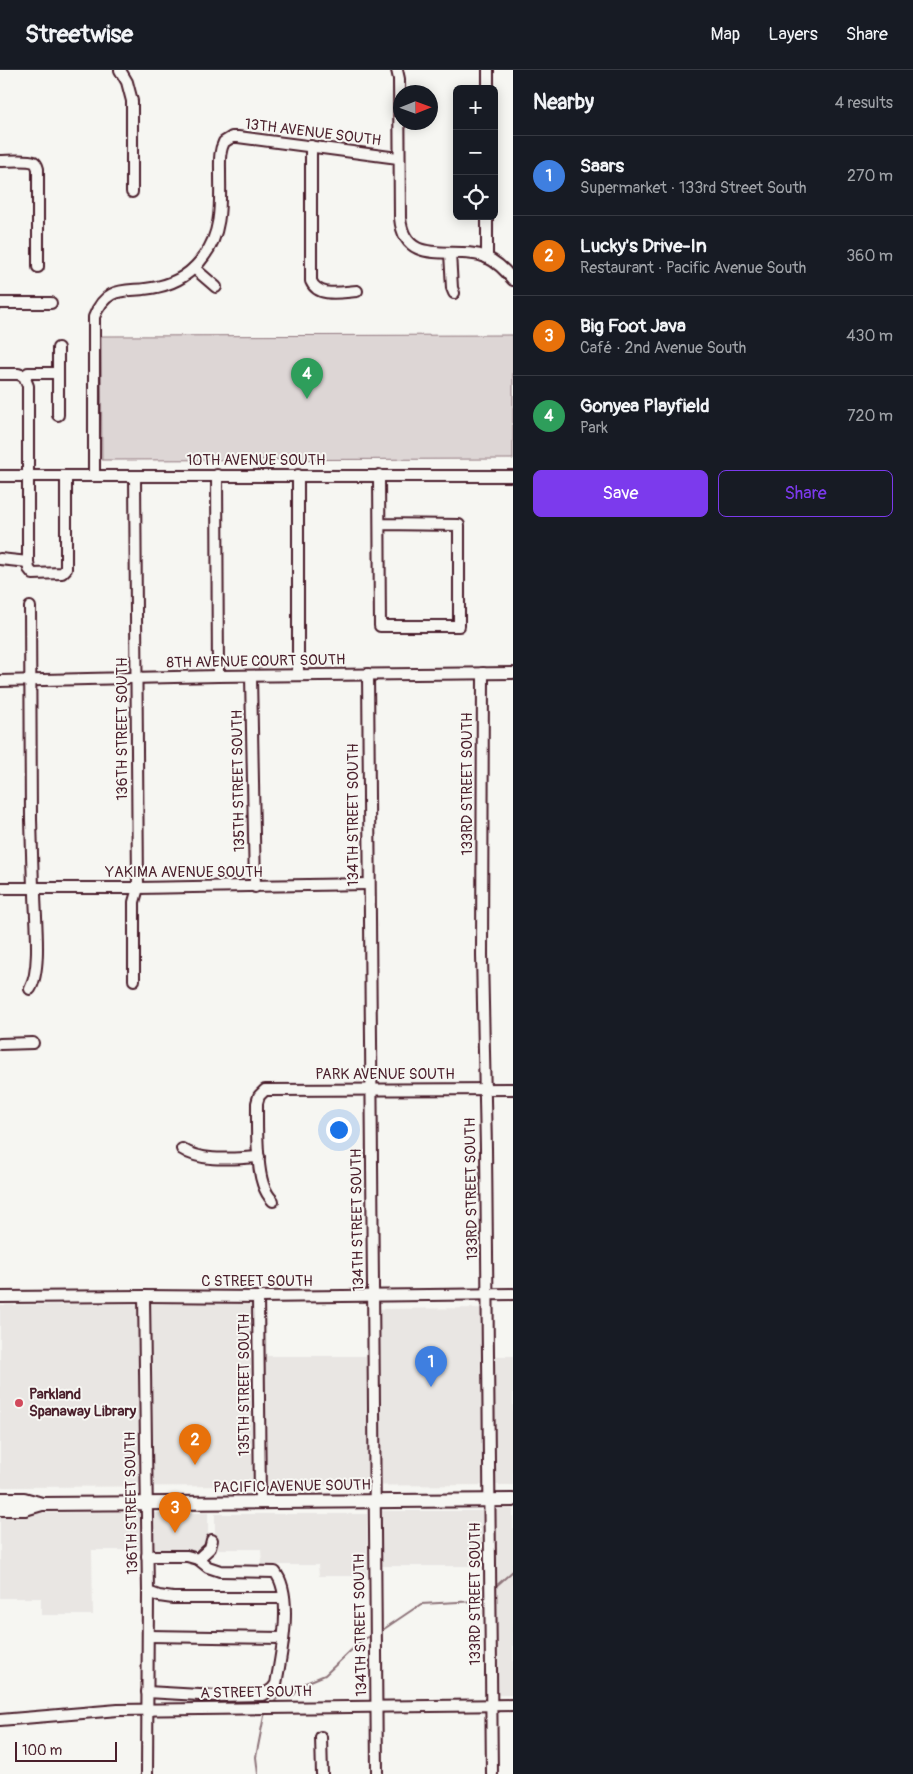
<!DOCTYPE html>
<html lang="en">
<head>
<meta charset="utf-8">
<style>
	body { margin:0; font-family:Pangolin,sans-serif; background:#242831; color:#f1f3f6 }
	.controls { position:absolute; right:15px; top:15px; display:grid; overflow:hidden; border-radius:8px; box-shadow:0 2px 12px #0003 }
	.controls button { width:45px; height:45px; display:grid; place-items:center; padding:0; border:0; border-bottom:1px solid #363941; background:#171b24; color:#f1f3f6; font:25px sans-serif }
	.compass { position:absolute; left:393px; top:15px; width:45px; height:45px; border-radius:50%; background:#171b24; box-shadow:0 2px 12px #0003; rotate:89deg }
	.scale { position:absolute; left:15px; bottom:12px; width:102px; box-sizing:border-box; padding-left:5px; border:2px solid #4a1f2b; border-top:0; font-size:14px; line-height:18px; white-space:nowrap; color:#4a1f2b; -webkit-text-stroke:4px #f6f6f2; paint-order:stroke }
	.you { position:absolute; left:338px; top:1059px; width:18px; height:18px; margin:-12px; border:4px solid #fff; border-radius:50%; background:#1a73e8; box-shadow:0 0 0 8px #1a73e833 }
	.badge { display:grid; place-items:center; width:32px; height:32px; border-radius:50%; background:#7c3aed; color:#fff; font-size:16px; font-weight:700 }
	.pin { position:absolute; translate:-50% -41px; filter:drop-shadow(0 1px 2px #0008) }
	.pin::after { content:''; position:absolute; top:26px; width:18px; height:15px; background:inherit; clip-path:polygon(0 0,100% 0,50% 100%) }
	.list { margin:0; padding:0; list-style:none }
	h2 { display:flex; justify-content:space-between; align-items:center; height:65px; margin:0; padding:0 20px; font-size:21px }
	h2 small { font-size:16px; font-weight:400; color:#9ea1a6 }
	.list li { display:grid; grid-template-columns:32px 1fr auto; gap:15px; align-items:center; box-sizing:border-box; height:80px; padding:0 20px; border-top:1px solid #363941 }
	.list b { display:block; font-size:19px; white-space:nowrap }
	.list p { margin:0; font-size:16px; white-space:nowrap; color:#9ea1a6 }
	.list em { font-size:16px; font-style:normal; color:#9ea1a6 }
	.actions { display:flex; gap:10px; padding:15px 20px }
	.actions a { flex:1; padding:11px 0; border:1px solid #7c3aed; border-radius:8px; text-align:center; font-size:18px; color:#7c3aed }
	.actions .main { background:#7c3aed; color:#fff }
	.icon { flex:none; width:28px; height:28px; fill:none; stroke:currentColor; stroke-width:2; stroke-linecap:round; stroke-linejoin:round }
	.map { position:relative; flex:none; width:513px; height:1704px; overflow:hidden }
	header { display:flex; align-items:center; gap:30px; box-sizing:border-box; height:70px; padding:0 25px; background:#171b24; border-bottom:1px solid #363941 }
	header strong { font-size:24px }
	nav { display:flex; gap:28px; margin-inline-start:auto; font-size:18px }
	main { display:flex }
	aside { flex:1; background:#171b24 }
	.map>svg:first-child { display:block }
	.built { fill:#e9e6e3 }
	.park { fill:#ddd6d5; stroke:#947a80 }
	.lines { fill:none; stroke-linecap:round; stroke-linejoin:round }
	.stream { stroke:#8e747a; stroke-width:2 }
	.minor-casing { stroke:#4a1f2b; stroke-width:14 }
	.major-casing { stroke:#4a1f2b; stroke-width:16 }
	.minor { stroke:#f6f6f2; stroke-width:10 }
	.major { stroke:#f6f6f2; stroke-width:12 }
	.poi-dot { fill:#d1495b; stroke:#f6f6f2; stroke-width:2 }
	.labels { text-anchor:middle; stroke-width:4; stroke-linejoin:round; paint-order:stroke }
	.street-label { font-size:15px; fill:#4a1f2b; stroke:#f6f6f2 }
	.poi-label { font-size:15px; font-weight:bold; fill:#4a1f2b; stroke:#f6f6f2; text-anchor:start }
</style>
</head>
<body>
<header>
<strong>Streetwise</strong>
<nav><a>Map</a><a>Layers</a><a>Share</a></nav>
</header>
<main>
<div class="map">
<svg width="513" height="1704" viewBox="0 0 513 1704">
	<rect width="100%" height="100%" fill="#f6f6f2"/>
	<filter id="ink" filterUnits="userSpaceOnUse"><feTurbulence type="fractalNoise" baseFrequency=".02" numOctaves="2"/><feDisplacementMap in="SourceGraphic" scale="10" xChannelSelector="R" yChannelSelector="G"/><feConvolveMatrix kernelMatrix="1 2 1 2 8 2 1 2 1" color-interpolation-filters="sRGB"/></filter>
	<g filter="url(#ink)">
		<g class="built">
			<path d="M266,1233L267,1286H366V1239L495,1238V1286H513V1415L0,1417V1235Z"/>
			<rect x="496" y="1439" width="17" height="186"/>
			<rect x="381" y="1441" width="101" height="55"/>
			<path d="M140,1442L141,1480H92L93,1545H41V1528H0V1443Z"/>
			<path d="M152,1443H208V1474L202,1480H152Z"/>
			<path d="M215,1444H367V1506H319L318,1495H262L261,1479H215Z"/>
		</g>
		<path class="park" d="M513,265V389L102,390L101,266Z"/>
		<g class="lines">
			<g class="stream">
				<path d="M495,1517L513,1501"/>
				<path d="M381,1561L421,1534L477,1531L485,1526"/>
				<path d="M275,1631L279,1626L294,1625L301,1615L325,1605L361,1571L370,1566"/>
				<path d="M258,1704L256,1687L264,1646L266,1643"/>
			</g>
			<defs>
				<g id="minor">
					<path d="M120,0L127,12L132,31V122"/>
					<path d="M397,0L399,9L400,148C405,200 456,174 486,187C497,192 506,201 513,210"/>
					<path d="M488,19V0"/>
					<path d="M311,76V211C318,228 342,222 357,221"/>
					<path d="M0,91C8,91 27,89 34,92C37,94 37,96 38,99V197"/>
					<path d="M450,183L452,218L454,223"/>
					<path d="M487,188V146"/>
					<path d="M194,198L216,217"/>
					<path d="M0,233H51"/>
					<path d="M58,303V345"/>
					<path d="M0,304H18L24,306"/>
					<path d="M24,306L28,316V492L29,499L33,504L62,503L66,499V406"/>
					<path d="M24,306L28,303H58V278"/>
					<path d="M217,405L218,606"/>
					<path d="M298,405V605"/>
					<path d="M379,405L380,556H459V455L380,454"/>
					<path d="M0,406H513"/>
					<path d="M94,406V247C108,212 128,224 157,217C176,213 193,202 204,186C223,161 220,131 220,102C220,91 219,82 224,72L232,67H238L398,88"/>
					<path d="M0,489L28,492"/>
					<path d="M483,603L482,885L486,1078L492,1704"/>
					<path d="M368,604L377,1704"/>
					<path d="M251,606L255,817"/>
					<path d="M0,611L218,606L513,603"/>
					<path d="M0,818H138L368,814"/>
					<path d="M134,910V832L138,818L135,406"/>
					<path d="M30,919C42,899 35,846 35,822L33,818L31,750L30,537"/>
					<path d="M0,974L33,973"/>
					<path d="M182,1079C203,1093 235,1088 259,1087"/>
					<path d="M273,1131C268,1126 265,1120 263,1114C256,1094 257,1054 257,1033L259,1026L265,1020L513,1019"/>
					<path d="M144,1226L148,1522L147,1704"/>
					<path d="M0,1227L144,1226L258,1227L513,1224"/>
					<path d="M258,1227L260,1432"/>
					<path d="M147,1486H187L198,1489L208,1497L220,1501L275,1502C294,1525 281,1586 276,1614L272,1619L263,1625L217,1626L147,1622"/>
					<path d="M198,1489L210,1478L212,1470"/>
					<path d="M148,1522L159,1526L173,1528H284"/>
					<path d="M148,1566L282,1568"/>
					<path d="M0,1650L118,1640L513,1635"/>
					<path d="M321,1667L322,1704"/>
				</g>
				<g id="major">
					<path d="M0,1429H24L42,1434"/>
					<path d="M0,1439H25L42,1434L513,1430"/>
				</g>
			</defs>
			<use href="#minor" class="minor-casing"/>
			<use href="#major" class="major-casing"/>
			<use href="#minor" class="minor"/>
			<use href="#major" class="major"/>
		</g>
	</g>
	<circle class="poi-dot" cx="19" cy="1333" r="5"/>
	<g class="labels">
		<g class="street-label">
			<text transform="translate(313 62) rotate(7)" y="5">13TH AVENUE SOUTH</text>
			<text x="256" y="395">10TH AVENUE SOUTH</text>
			<text transform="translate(256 591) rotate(-1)" y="5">8TH AVENUE COURT SOUTH</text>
			<text transform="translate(122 659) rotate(-90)" y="5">136TH STREET SOUTH</text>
			<text transform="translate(238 711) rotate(-91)" y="5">135TH STREET SOUTH</text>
			<text transform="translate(467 714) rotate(-90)" y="5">133RD STREET SOUTH</text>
			<text transform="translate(353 745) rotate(-90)" y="5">134TH STREET SOUTH</text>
			<text x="184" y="807">YAKIMA AVENUE SOUTH</text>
			<text x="385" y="1009">PARK AVENUE SOUTH</text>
			<text transform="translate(471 1119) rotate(-91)" y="5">133RD STREET SOUTH</text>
			<text transform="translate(357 1150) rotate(-91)" y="5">134TH STREET SOUTH</text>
			<text x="257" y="1216">C STREET SOUTH</text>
			<text transform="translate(244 1315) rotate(-90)" y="5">135TH STREET SOUTH</text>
			<text transform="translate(292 1416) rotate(-1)" y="5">PACIFIC AVENUE SOUTH</text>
			<text transform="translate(131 1433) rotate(-91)" y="5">136TH STREET SOUTH</text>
			<text transform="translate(475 1524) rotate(-90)" y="5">133RD STREET SOUTH</text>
			<text transform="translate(360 1555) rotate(-91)" y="5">134TH STREET SOUTH</text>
			<text transform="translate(256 1622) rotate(-1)" y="5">A STREET SOUTH</text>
		</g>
		<g class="poi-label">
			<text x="29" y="1329">Parkland<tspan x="29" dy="17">Spanaway Library</tspan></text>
		</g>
	</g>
</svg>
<div class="controls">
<button>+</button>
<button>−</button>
<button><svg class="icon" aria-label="locate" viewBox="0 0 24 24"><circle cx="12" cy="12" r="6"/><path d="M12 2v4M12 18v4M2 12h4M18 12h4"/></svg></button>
</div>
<svg class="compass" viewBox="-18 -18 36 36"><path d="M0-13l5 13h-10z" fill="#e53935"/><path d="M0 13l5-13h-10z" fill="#9ea1a6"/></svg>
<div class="scale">100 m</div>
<div class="you"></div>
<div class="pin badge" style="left:431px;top:1317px;background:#3f7fe0">1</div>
<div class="pin badge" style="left:195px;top:1395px;background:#e8710a">2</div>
<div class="pin badge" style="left:175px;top:1463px;background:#e8710a">3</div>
<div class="pin badge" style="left:307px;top:329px;background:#2e9e5b">4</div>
</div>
<aside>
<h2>Nearby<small>4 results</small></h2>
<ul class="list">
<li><span class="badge" style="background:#3f7fe0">1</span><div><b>Saars</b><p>Supermarket · 133rd Street South</p></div><em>270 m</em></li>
<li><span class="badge" style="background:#e8710a">2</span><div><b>Lucky's Drive-In</b><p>Restaurant · Pacific Avenue South</p></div><em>360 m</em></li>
<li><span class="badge" style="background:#e8710a">3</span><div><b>Big Foot Java</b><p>Café · 2nd Avenue South</p></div><em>430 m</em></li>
<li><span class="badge" style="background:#2e9e5b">4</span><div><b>Gonyea Playfield</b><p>Park</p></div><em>720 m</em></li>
</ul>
<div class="actions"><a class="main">Save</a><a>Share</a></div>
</aside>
</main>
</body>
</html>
